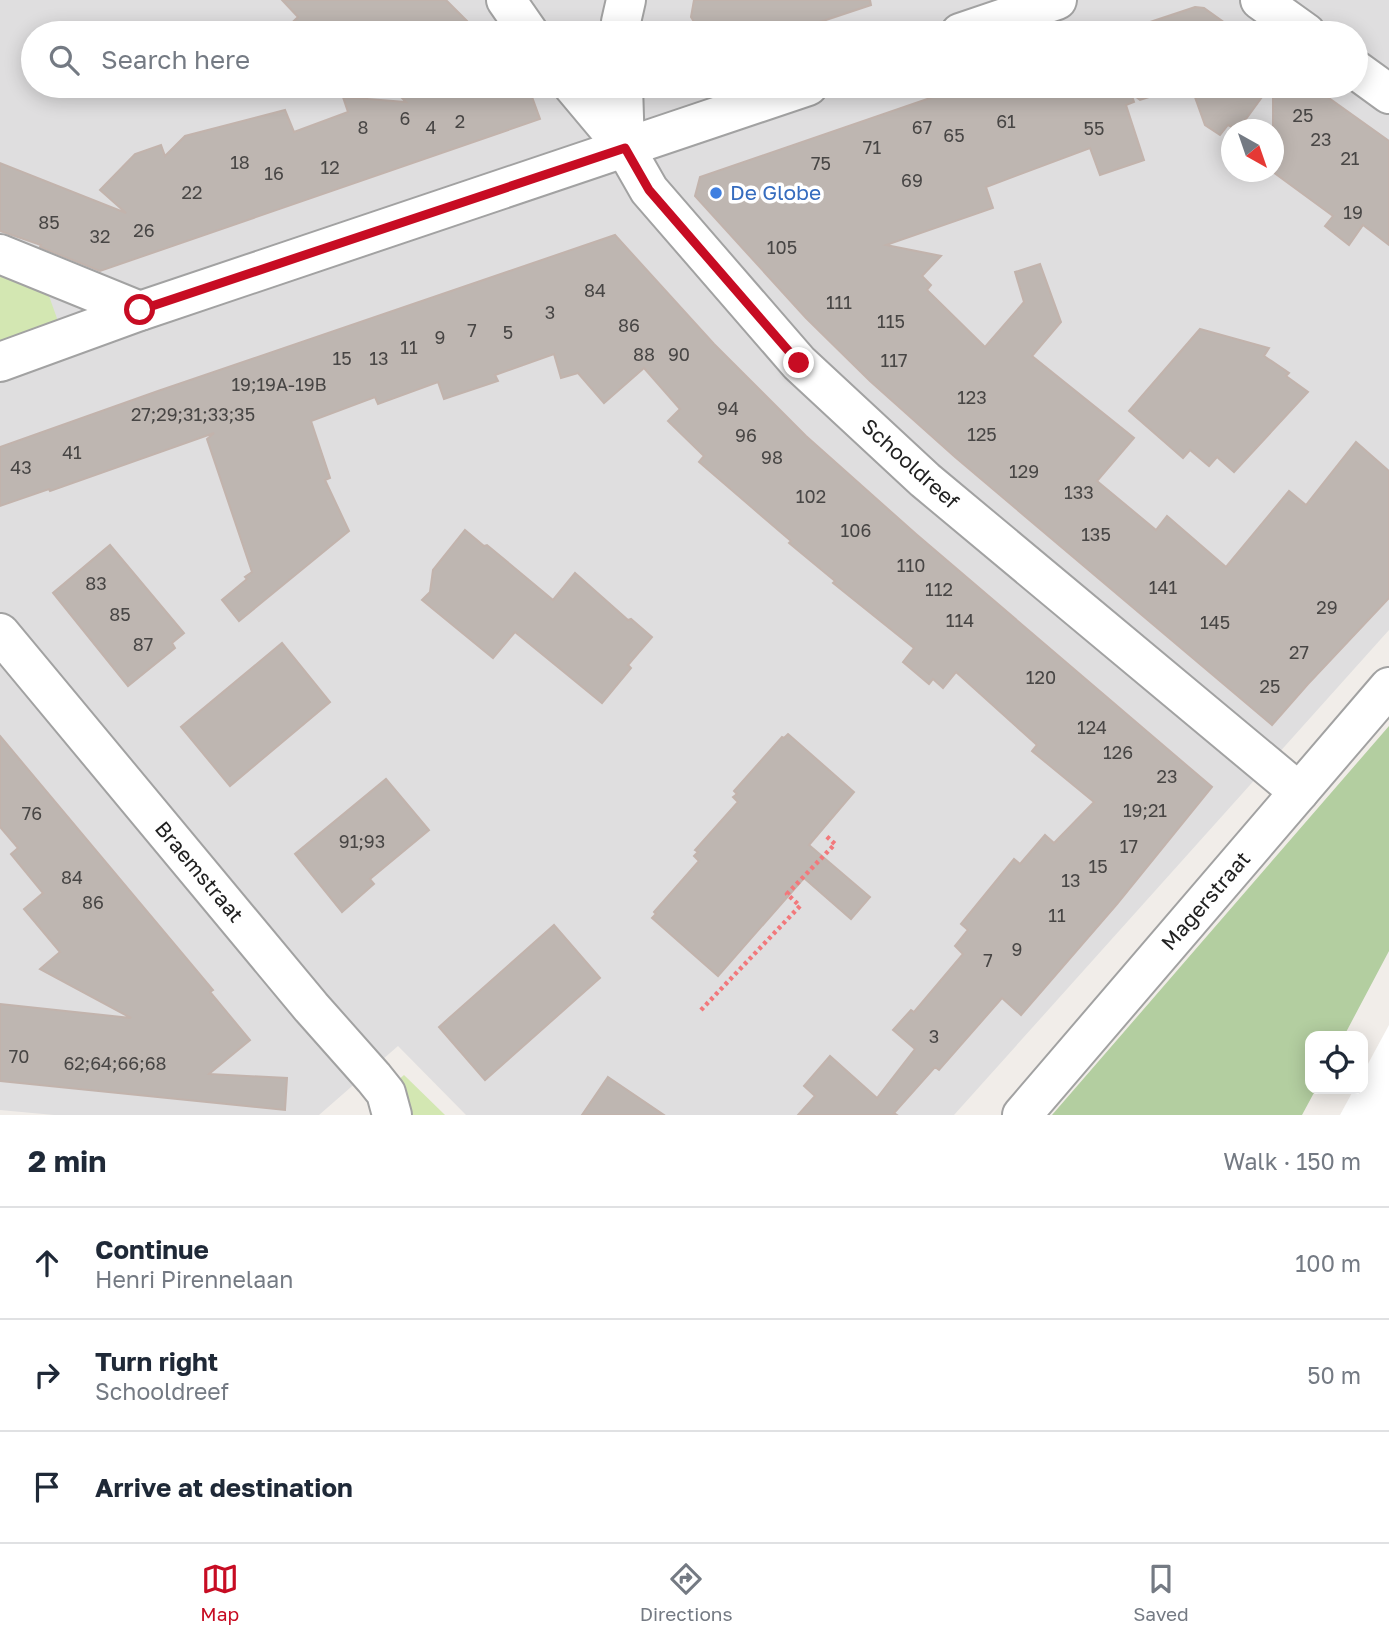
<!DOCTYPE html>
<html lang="en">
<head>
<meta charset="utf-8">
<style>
	body { margin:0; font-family:"Golos Text",sans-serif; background:#f2f2f3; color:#1f2937 }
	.controls { position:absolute; right:21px; bottom:21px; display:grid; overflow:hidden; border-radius:14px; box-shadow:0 4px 18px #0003 }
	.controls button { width:63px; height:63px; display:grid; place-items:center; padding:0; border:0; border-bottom:2px solid #e0e1e3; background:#fff; color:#1f2937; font:35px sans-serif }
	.compass { position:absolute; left:1221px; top:119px; width:63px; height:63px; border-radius:50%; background:#fff; box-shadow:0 4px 18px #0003; rotate:140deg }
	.stop { position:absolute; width:21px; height:21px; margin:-16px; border:5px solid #c70c23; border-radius:50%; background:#fff }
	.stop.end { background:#c70c23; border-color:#fff; box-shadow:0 2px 7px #0008 }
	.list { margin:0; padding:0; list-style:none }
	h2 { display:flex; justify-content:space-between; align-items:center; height:91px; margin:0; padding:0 28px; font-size:30px }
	h2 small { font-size:23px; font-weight:400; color:#747a83 }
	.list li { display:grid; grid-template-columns:46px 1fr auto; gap:21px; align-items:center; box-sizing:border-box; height:112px; padding:0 28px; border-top:2px solid #e0e1e3 }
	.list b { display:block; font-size:26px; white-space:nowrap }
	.list p { margin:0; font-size:23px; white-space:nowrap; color:#747a83 }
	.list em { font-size:23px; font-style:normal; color:#747a83 }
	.icon { flex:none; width:38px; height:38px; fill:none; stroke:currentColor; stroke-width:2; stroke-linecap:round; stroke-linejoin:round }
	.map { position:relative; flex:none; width:1389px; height:1115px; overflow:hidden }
	.search { position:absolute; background:#fff; box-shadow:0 4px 18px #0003; left:21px; right:21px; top:21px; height:77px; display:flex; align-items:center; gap:18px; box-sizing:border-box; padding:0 24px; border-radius:38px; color:#747a83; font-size:26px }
	.sheet { height:427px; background:#fff }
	nav { display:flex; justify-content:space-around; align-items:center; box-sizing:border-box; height:98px; border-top:2px solid #e0e1e3; background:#fff; font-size:19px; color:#747a83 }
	nav a { display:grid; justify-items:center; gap:4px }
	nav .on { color:#c70c23 }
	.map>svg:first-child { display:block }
	.residential { fill:#dfdedf; fill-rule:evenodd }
	.grass { fill:#d3e7b2 }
	.forest { fill:#b3cea0 }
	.pier { fill:#fff }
	.building { fill:#beb6b1; stroke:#c2b3ac; stroke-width:2 }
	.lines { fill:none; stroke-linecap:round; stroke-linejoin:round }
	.minor-casing { stroke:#a2a2a2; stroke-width:42 }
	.path { stroke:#f2787b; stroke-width:4.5; stroke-dasharray:3.5 3.5; stroke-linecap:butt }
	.minor { stroke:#fff; stroke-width:38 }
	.route { stroke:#c70c23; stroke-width:9 }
	.shop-dot { fill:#3f7fe0; stroke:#fff; stroke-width:2.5 }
	.labels { text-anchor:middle; stroke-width:7; stroke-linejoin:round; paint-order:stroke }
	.number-label { font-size:18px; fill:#484645 }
	.shop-label { font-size:21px; fill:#366cbe; stroke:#fff; text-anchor:start }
	.street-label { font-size:21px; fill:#212121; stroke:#fff }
</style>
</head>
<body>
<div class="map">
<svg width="1389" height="1115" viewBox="0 0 1389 1115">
	<rect width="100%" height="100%" fill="#f1ede9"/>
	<path class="residential" d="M0,0H1389V630L954,1115H466L398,1046L319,1115H54L0,1110ZM33,33H1356V86H33ZM1232,130H1274V172H1232Z"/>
	<g class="grass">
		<path d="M0,272L49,296L59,324L0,345Z"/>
		<path d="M404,1075L445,1115H409L396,1082Z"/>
	</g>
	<path class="forest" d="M1389,726V951L1344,1036H1310V1089H1316L1302,1115H1052Z"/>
	<path class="pier" d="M1389,1025V1115H1340L1354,1089H1363V1073Z"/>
	<g class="building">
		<path d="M282,0H446L470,24L469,26L476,33H281L298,17Z"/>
		<path d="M694,0H870L871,5L787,33H721L698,28L691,17Z"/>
		<path d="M1195,7L1204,8L1239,33H1117Z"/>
		<path d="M390,86H528L540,119L100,271L40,247L41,245L0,231V163L126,213L100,190L135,154L161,145L165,156L185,136L285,110L294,132L348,112L343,97L406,102Z"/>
		<path d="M965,86H1184L1140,100L1131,93L1134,102L1126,105L1144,160L1100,175L1090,148L986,187L993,208L886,245L941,256L922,276L931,285L927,290L985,347L1024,302L1015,272L1040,264L1061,322L1032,356L1134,438L1097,481L1156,530L1167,516L1226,567L1289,491L1306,505L1356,442L1389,471V598L1308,684L1272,725L955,457L870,381L806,318L695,196L700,177Z"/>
		<path d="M1191,86H1270L1238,130L1228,125L1220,135L1205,125Z"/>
		<path d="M1273,86H1312L1389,141V245L1363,225L1349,245L1325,226L1333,216L1273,172Z"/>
		<path d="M615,235L714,344L806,436L916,534L1212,787L1117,904L1021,1015L1002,998L939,1070L935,1067L894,1113L897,1115H798L815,1096L804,1086L830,1056L877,1098L915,1049L893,1030L911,1010L914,1012L963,954L955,946L968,930L961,924L1014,859L1020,864L1045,835L1054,843L1094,802L1032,751L1037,745L956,672L943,688L933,679L929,684L903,662L914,648L833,583L835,581L789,543L791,541L699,462L704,456L668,421L680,409L644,368L604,403L578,373L561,378L554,354L495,375L498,381L444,399L438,382L378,404L375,397L311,421L330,478L325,480L349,531L239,621L222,600L247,579L245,577L252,572L207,439L214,433L50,491L49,489L0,506V447L158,391Z"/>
		<path d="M1200,329L1269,348L1264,356L1289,373L1286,376L1308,392L1234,472L1217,457L1209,466L1190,450L1183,458L1129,411Z"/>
		<path d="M465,530L484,546L487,545L553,600L575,573L628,620L631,619L652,637L628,665L631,668L602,703L515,632L493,658L422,600L430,592L433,570Z"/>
		<path d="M110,545L184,633L172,643L175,648L128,686L53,593Z"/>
		<path d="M282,643L330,702L230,786L181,727Z"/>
		<path d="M788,734L854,792L809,845L870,897L851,919L804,878L718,976L652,918L656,914L654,912L699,861L694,856L698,852L695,850L738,802L733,797L737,794L734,791L782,737L784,738Z"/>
		<path d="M0,736L213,990L210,992L250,1040L209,1074L287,1078L285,1110L0,1081V1004L131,1018L40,969L60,952L24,909L43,893L11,854L18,848L0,827Z"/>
		<path d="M386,779L429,830L370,879L374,884L342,912L295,854Z"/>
		<path d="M554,925L600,978L485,1080L439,1027Z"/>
		<path d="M608,1077L664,1115H582Z"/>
	</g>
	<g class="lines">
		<defs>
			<g id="minor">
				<path d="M506,0L529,33"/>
				<path d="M1260,0L1306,33"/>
				<path d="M621,33V22L626,0"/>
				<path d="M960,33L1057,0"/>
				<path d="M1356,70L1389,94"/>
				<path d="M573,86L625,148L649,190L799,363L925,480L1299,792"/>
				<path d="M623,86L625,148"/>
				<path d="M0,254L140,311"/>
				<path d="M0,362L140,311L808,86"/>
				<path d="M0,633L311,1007L374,1078L386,1093L392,1115"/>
				<path d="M1022,1115L1389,687"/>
			</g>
		</defs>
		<use href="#minor" class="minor-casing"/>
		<path class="path" d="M701,1010L800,906L787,894L835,844L825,835"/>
		<use href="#minor" class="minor"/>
	</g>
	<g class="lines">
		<path class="route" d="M140,310L625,148L649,190L799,363"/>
	</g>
	<circle class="shop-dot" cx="716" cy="193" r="7"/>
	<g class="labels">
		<g class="number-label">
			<text x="1303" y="122">25</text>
			<text x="405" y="125">6</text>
			<text x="460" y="128">2</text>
			<text x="1006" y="128">61</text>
			<text x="363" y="134">8</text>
			<text x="431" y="134">4</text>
			<text x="922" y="134">67</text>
			<text x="1094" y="135">55</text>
			<text x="954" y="142">65</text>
			<text x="1321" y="146">23</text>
			<text x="872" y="154">71</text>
			<text x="1350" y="165">21</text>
			<text x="240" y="169">18</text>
			<text x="821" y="170">75</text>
			<text x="330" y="174">12</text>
			<text x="274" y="180">16</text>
			<text x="912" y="187">69</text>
			<text x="192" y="199">22</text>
			<text x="1353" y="219">19</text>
			<text x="49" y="229">85</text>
			<text x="144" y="237">26</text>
			<text x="100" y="243">32</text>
			<text x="782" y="254">105</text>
			<text x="595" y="297">84</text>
			<text x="839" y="309">111</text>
			<text x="550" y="319">3</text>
			<text x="891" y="328">115</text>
			<text x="629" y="332">86</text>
			<text x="472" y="337">7</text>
			<text x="508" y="339">5</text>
			<text x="440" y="344">9</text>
			<text x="409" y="354">11</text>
			<text x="644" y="361">88</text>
			<text x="679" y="361">90</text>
			<text x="342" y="365">15</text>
			<text x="379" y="365">13</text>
			<text x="894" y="367">117</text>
			<text x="279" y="391">19;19A-19B</text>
			<text x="972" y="404">123</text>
			<text x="728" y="415">94</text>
			<text x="193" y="421">27;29;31;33;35</text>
			<text x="982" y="441">125</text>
			<text x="746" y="442">96</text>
			<text x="72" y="459">41</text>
			<text x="772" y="464">98</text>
			<text x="21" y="474">43</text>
			<text x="1024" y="478">129</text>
			<text x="1079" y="499">133</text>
			<text x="811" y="503">102</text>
			<text x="856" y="537">106</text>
			<text x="1096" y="541">135</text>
			<text x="911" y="572">110</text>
			<text x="96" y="590">83</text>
			<text x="1163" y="594">141</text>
			<text x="939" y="596">112</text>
			<text x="1327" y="614">29</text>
			<text x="120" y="621">85</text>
			<text x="960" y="627">114</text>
			<text x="1215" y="629">145</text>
			<text x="143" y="651">87</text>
			<text x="1299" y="659">27</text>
			<text x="1041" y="684">120</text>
			<text x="1270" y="693">25</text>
			<text x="1092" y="734">124</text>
			<text x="1118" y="759">126</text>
			<text x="1167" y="783">23</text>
			<text x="1145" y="817">19;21</text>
			<text x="32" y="820">76</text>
			<text x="362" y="848">91;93</text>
			<text x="1129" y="853">17</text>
			<text x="1098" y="873">15</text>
			<text x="72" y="884">84</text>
			<text x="1071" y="887">13</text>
			<text x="93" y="909">86</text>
			<text x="1057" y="922">11</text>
			<text x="1017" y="956">9</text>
			<text x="988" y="967">7</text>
			<text x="934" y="1043">3</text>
			<text x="19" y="1063">70</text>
			<text x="115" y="1070">62;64;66;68</text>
		</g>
		<g class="shop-label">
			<text x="730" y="200">De Globe</text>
		</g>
		<g class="street-label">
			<text transform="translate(910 464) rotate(42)" y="7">Schooldreef</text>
			<text transform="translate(199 872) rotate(50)" y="7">Braemstraat</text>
			<text transform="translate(1206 901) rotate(-49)" y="7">Magerstraat</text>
		</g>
	</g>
</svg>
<div class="controls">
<button><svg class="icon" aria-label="locate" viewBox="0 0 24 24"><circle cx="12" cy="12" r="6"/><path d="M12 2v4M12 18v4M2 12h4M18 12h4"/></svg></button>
</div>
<svg class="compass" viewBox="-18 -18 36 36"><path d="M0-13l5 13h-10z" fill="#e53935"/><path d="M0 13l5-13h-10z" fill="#747a83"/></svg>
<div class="stop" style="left:140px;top:310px"></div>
<div class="stop end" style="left:799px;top:363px"></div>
<div class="search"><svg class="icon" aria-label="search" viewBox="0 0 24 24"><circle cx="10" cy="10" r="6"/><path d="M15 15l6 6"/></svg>Search here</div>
</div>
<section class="sheet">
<h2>2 min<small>Walk · 150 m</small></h2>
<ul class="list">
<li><svg class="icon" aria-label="ahead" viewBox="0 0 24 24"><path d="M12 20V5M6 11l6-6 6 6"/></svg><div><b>Continue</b><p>Henri Pirennelaan</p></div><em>100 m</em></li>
<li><svg class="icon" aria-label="right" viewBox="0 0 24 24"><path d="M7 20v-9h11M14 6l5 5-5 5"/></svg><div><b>Turn right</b><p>Schooldreef</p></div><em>50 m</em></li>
<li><svg class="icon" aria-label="arrive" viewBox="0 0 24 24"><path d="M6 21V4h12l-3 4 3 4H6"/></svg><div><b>Arrive at destination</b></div></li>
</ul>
</section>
<nav>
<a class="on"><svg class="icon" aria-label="map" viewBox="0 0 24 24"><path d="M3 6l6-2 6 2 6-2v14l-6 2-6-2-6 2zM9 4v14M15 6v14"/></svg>Map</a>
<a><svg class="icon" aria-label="directions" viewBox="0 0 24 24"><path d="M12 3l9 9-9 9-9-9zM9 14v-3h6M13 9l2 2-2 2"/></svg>Directions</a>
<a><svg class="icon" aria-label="saved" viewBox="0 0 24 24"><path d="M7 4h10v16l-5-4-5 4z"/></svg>Saved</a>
</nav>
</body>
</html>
